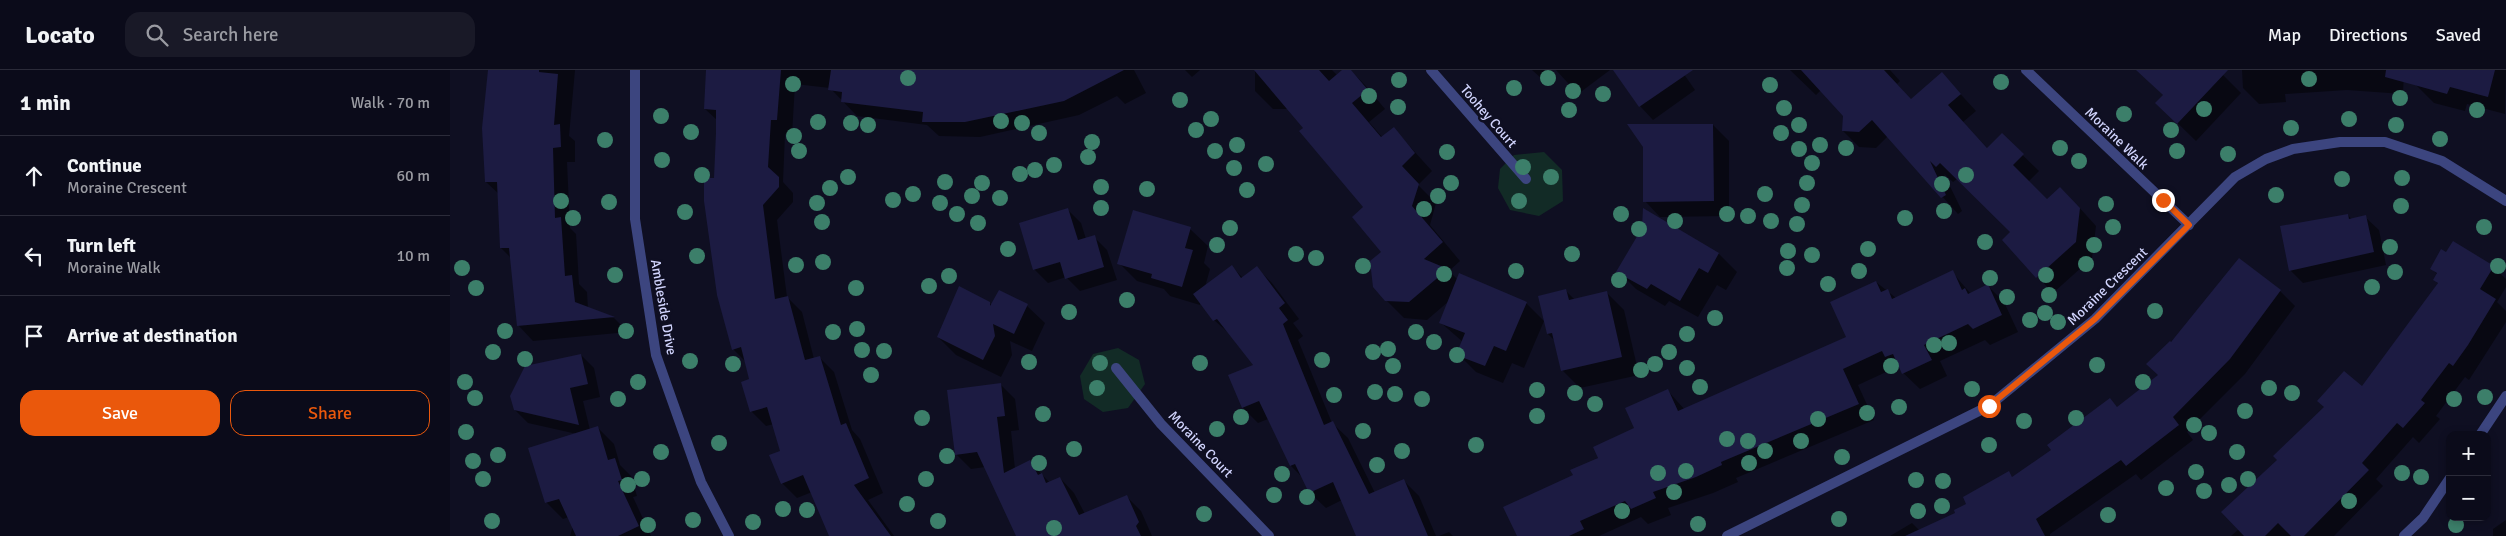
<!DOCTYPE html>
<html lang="en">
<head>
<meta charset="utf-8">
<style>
	body { margin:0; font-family:Signika,sans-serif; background:#191927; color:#f1f3f6 }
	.controls { position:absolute; right:15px; bottom:15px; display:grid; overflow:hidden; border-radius:10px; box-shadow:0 2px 8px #0003 }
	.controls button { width:45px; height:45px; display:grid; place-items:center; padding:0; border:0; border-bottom:1px solid #2b2b39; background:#0b0b1a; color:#f1f3f6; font:25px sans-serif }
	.stop { position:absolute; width:15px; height:15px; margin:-11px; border:4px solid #ea580c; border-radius:50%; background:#fff }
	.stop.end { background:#ea580c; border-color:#fff; box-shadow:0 1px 5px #0008 }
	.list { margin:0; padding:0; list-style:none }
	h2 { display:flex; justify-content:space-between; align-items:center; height:65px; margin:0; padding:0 20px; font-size:21px }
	h2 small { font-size:16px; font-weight:400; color:#9a9ba2 }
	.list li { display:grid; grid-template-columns:32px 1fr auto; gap:15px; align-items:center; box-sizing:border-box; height:80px; padding:0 20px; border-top:1px solid #2b2b39 }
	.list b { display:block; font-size:19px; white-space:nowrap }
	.list p { margin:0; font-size:16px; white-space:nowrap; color:#9a9ba2 }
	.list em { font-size:16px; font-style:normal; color:#9a9ba2 }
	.actions { display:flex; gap:10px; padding:15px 20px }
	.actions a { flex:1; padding:11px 0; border:1px solid #ea580c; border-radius:15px; text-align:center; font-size:18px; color:#ea580c }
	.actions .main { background:#ea580c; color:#fff }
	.icon { flex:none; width:28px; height:28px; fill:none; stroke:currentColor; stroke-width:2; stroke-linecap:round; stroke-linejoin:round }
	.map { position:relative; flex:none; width:2056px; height:466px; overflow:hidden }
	header { display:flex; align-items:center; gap:30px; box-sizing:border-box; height:70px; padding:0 25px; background:#0b0b1a; border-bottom:1px solid #2b2b39 }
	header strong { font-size:24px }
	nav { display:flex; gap:28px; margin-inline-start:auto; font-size:18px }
	.search { width:350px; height:45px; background:#191927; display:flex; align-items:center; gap:12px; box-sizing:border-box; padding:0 18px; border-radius:15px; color:#9a9ba2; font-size:19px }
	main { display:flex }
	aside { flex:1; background:#0b0b1a }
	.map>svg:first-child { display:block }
	.green { fill:#122b26 }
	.shadow { fill:#0007 }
	.building { fill:#1c1b42 }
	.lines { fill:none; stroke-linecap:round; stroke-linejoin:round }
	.street { stroke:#3c457f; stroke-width:10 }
	.tree { fill:#3c7f6a }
	.route { stroke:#ea580c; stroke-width:6 }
	.labels { text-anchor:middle; stroke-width:5; stroke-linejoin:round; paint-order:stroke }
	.street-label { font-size:14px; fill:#d1d4fd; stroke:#0f0f22 }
</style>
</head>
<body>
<header>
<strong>Locato</strong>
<div class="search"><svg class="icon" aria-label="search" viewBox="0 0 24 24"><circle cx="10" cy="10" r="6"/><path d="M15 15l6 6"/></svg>Search here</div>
<nav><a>Map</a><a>Directions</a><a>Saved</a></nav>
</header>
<main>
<aside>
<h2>1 min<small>Walk · 70 m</small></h2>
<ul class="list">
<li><svg class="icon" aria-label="ahead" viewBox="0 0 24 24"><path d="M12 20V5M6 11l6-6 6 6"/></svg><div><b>Continue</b><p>Moraine Crescent</p></div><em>60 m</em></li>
<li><svg class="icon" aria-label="left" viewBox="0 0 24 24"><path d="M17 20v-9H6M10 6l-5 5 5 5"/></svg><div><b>Turn left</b><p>Moraine Walk</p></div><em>10 m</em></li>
<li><svg class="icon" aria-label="arrive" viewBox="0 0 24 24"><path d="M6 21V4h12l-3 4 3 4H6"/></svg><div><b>Arrive at destination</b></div></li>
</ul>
<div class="actions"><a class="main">Save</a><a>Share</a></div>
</aside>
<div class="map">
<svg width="2056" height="466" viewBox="0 0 2056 466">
	<rect width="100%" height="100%" fill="#0f0f22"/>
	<g class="green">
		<path d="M1094,82L1112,100L1113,131L1089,146L1060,140L1048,118L1050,99L1064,85Z"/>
		<path d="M668,278L689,290L695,314L678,338L653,342L634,329L630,306L643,284Z"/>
	</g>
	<g class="shadow">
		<path d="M39,0H125L119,66L125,71V92H117L120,158L126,164L129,214L137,222L138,239L164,248L178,262L83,271L68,255L61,188L51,178L49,124L36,112Z"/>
		<path d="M260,0H684L696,23L675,34L667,26L629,45L530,67L489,66L477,55L407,46L380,18L345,14L342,65L335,64L333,112L343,123V132L327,150L337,227L352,242L364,289L369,287L384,302L402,360L410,369L433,423L418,430L444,466H380L362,422L347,428L332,413V381L324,354L316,356L301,341V310L296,292L283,279L266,110L267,50L255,39Z"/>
		<path d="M735,0H750L742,7Z"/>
		<path d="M805,0H882L887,5L894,0H900L915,15L935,39L919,52L933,68L944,59L982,101L968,115L986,133L980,155L1010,191L999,201L1008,210L1076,233L1094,251L1074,298L1062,293L1053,313L1026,302L1008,284L1013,272L990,252L999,231L977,250L954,248L936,230L932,182L914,137L839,39H823L805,21Z"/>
		<path d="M1082,0H1102L1091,8Z"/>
		<path d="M1106,0H1160L1128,24Z"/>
		<path d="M1164,0H1231L1245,20L1203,50L1190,36Z"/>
		<path d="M1340,0H1440L1450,11L1447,14L1461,30L1492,4L1526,41L1513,52L1538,79L1552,65L1589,101L1578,112L1597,130L1627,135L1646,156L1642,188L1603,223L1553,170L1562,162L1507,109L1503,112L1494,104L1512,141L1508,144L1438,66L1426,78L1409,77L1393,61L1394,45L1371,20L1366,25Z"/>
		<path d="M1688,0H1768L1791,23L1746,71L1707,33L1714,26Z"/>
		<path d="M1792,0H1954L1953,24L1897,20L1835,24L1836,32L1809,34L1793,18Z"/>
		<path d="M1970,0H2056L2055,44L2017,34L2015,41L1984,33L1966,15Z"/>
		<path d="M1263,55L1279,71V146L1210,147L1195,131Z"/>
		<path d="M618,140L631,153L636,169L644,167L657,180L667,210L630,221L616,207L598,213L584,199Z"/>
		<path d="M1194,140L1269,184L1287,202L1276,220L1267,215L1248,247L1219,231L1215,236L1186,219L1168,201L1193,158Z"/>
		<path d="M1898,145L1902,150L1915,147L1929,160L1936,195L1853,213L1840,200Z"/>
		<path d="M740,159L758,176L754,193L760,199L755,217L782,197L793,208L807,198L822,213L849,249L843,253L853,266L848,270L882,353L898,368L925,423L954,411L969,426L986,466H911L892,430L876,438L860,423L854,409L841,396L818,349L808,353L793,338L780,306L804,296L781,265L764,250L750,232V235L720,226L714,219L687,211L669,193Z"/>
		<path d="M1790,189L1830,221L1845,236L1795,304L1737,362L1743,370L1691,410L1686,404L1600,464V466H1440L1462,453L1470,461L1507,444L1558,403L1563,408L1603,380L1660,330L1668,338L1709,305L1698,294L1737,256Z"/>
		<path d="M2043,197L2056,209V217L2047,232L2056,241V252L2019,310L2015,307L1986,346L1990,349L1969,373L1963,367L1926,409L1933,416L1884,466H1781L1789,459L1912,318L1988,214L1985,210L1988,205L1982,199Z"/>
		<path d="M1502,202L1521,224L1538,216L1554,232L1568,262L1540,275L1535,270L1490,291L1497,306L1470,319L1447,297L1408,315L1424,350L1286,408L1288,412L1263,423L1218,438L1221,445L1198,454L1191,447L1149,466H1068L1124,406L1185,359L1218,321L1235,340L1398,267L1426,212L1446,228Z"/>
		<path d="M1116,221L1125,230L1156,222L1174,240L1189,305L1130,318L1112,300L1106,272L1098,264Z"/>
		<path d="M539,233L542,235L577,236L595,253L582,281L560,271L562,285L551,307L506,285L488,267Z"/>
		<path d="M131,285L144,298L150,327L133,331L140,360L147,357L164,374L170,395L181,406L187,426L183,427L201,466H120L123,456L119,447L113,449L96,432L127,364L78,353L65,340Z"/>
		<path d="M550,314L565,329L569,360L561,361L565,399L580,392L600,413L610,408L624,423L635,444L676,426L691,441L702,466H574L535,397L521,399L506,384Z"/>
		<path d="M2056,450V466H2043V459Z"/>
		<path d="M999,462L1003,466H989Z"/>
	</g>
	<g class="building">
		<path d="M38,0H89V2L108,4L104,55L110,54L111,77L103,78L105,148L111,147L115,206L122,205L125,232L165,247L67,256L59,178H50L47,112H35L32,58Z"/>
		<path d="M256,0H331L327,50H321L318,97L329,107V117L313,135L325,229L338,226L355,290L370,286L391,355L396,353L419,408L404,415L441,466H379L353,405L331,414L319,385L330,381L317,337L300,342L291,312L299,309L291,277L282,280L267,225L254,131V108H264L266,63V40L254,39Z"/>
		<path d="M381,0H674L614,31L515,52H472L473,42L391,32L392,22L378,20Z"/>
		<path d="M804,0H869L879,11L892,0H901L918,20L902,33L931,67L944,57L965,83L952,96L969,114L962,136L993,172L974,189L998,199L959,232L935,231L923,217L920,191L931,182L902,147L913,137L849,61L853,58Z"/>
		<path d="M1163,0H1243L1189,37Z"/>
		<path d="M1351,0H1434L1461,29L1492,2L1511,24L1498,35L1537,78L1552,63L1574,84L1563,95L1597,129L1610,117L1630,138L1626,172L1586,208L1552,170L1560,162L1490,93L1486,97L1480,91L1496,125L1491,128L1422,50L1409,62L1392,61L1393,46Z"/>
		<path d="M1686,0H1778L1727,54L1705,33L1713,25Z"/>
		<path d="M1936,0H2045L2038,27L2000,17L1997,24L1935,7Z"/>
		<path d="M1177,54H1263L1264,131L1193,132V77Z"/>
		<path d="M618,138L628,170L645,165L654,197L615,209L610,192L583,200L569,153Z"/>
		<path d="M1193,138L1269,183L1258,203L1249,198L1230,231L1201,214L1197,219L1166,202L1192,158Z"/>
		<path d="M683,140L741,157L735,178L743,180L732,217L701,208L702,204L667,194Z"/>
		<path d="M1898,144L1899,149L1916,145L1924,182L1839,201L1830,156Z"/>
		<path d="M2003,171L2044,196L2030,219L2046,229L2018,275L2003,296L1999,293L1971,330L1975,333L1953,358L1947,353L1912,393L1919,400L1854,466H1841L1828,453L1815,466H1794L1771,442L1827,390L1823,386L1874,337L1867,331L1894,301L1912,316L1988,213L1983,210L1987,203L1980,199L1991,179L1996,182Z"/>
		<path d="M1789,188L1831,220L1780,289L1723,347L1729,355L1676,396L1671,390L1586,449L1595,466H1455L1505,443L1504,440L1516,434L1513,427L1559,401L1562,407L1601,380L1597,375L1660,328L1667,337L1708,305L1696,294L1720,271L1721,272Z"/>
		<path d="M782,195L791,208L807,196L835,233L829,238L838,250L833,254L874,355L883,351L919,424L954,409L978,466H906L883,412L859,423L845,394L840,396L809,331L792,338L778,305L803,295L767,249L763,251L743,224Z"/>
		<path d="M1503,200L1512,220L1515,218L1518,224L1538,214L1552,245L1523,259L1518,254L1474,275L1482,290L1452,304L1443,284L1435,287L1432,281L1393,299L1409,334L1271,392L1272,395L1246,407L1203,422L1206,428L1181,439L1175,431L1130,451L1134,459L1119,466H1067L1053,437L1123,405L1120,400L1148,388L1143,377L1184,358L1175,338L1218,319L1228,341L1396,267L1380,232L1426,211L1431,222L1438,219L1442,229Z"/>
		<path d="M1009,203L1077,232L1056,281L1044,276L1035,296L1006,285L1015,263L989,253Z"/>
		<path d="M509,216L540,232V236L549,220L578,234L564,264L543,254L545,266L533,290L487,267Z"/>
		<path d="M1116,219L1119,230L1157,221L1172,287L1111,301L1102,263L1097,264L1088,226Z"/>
		<path d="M131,284L138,314L120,318L129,355L64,340L60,326L75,296Z"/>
		<path d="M551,313L555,346L547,347L554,403L580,390L588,405L592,403L596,413L610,407L629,445L677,425L689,452L686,456L691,466H566L527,382L505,385L497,320Z"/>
		<path d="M148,356L158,390L165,388L172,410L168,411L189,456L168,466H126L109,429L95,433L78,378Z"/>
	</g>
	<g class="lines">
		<g class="street">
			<path d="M185,0V149L206,285L251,412L279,466"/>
			<path d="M981,0L1076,109"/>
			<path d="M1576,0L1739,155"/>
			<path d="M666,298L711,354L819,466"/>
			<path d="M2030,365L2056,326"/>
			<path d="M1277,466L1539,336L1645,249L1785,107L1816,89L1843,79L1890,72H1935L1992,91L2056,131"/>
			<path d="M1954,466L1973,448L2000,408"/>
		</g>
	</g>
	<g class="tree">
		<circle cx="458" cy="8" r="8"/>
		<circle cx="1098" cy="8" r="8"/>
		<circle cx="1859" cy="9" r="8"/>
		<circle cx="949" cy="10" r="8"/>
		<circle cx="1551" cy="12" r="8"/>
		<circle cx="343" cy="14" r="8"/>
		<circle cx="1320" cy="15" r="8"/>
		<circle cx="1064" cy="18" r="8"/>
		<circle cx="1123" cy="21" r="8"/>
		<circle cx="1153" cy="24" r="8"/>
		<circle cx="919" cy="26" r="8"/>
		<circle cx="1950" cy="28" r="8"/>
		<circle cx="730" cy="30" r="8"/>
		<circle cx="948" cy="37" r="8"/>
		<circle cx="1334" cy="38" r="8"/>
		<circle cx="1754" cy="39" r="8"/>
		<circle cx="1119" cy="40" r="8"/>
		<circle cx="2027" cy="40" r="8"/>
		<circle cx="1674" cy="44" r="8"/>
		<circle cx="211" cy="46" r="8"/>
		<circle cx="761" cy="49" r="8"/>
		<circle cx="1899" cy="49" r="8"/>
		<circle cx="551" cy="51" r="8"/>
		<circle cx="368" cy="52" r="8"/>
		<circle cx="401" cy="53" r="8"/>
		<circle cx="572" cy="53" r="8"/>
		<circle cx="418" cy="55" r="8"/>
		<circle cx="1349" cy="55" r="8"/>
		<circle cx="1946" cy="55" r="8"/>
		<circle cx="1841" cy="58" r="8"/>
		<circle cx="746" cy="60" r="8"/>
		<circle cx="1721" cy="60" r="8"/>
		<circle cx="241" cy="62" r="8"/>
		<circle cx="589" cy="63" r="8"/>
		<circle cx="1331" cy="63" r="8"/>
		<circle cx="344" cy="66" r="8"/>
		<circle cx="1990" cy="69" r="8"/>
		<circle cx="155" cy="70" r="8"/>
		<circle cx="642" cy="72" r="8"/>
		<circle cx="787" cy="75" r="8"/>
		<circle cx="1370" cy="75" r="8"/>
		<circle cx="1396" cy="78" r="8"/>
		<circle cx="1610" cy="78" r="8"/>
		<circle cx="1349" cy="79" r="8"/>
		<circle cx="349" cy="81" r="8"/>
		<circle cx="765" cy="81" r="8"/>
		<circle cx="1727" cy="81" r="8"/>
		<circle cx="997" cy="82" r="8"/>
		<circle cx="1778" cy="84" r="8"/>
		<circle cx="638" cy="87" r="8"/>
		<circle cx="212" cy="90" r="8"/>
		<circle cx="1629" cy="91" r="8"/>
		<circle cx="1362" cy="93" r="8"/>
		<circle cx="816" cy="94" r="8"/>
		<circle cx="604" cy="95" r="8"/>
		<circle cx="1073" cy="97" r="8"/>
		<circle cx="784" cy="98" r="8"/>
		<circle cx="585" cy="100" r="8"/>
		<circle cx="570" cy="104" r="8"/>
		<circle cx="252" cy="105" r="8"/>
		<circle cx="1516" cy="105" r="8"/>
		<circle cx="398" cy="107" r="8"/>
		<circle cx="1101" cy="107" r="8"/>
		<circle cx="1952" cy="108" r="8"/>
		<circle cx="1892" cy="109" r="8"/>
		<circle cx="495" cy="112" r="8"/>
		<circle cx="532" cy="113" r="8"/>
		<circle cx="1001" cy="113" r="8"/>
		<circle cx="1357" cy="113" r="8"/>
		<circle cx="1492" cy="114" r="8"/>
		<circle cx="651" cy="117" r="8"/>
		<circle cx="380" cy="118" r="8"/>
		<circle cx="697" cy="119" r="8"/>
		<circle cx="797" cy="120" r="8"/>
		<circle cx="463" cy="124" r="8"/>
		<circle cx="1315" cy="124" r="8"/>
		<circle cx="1826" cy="125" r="8"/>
		<circle cx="522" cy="126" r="8"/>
		<circle cx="988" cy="126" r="8"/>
		<circle cx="550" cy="128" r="8"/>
		<circle cx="443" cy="130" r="8"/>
		<circle cx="111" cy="131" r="8"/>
		<circle cx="1069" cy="131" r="8"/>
		<circle cx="159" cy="132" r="8"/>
		<circle cx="367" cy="133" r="8"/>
		<circle cx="490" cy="133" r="8"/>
		<circle cx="1656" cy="134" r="8"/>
		<circle cx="1352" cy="135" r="8"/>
		<circle cx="1951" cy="136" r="8"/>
		<circle cx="651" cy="138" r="8"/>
		<circle cx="974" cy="139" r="8"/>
		<circle cx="1494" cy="141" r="8"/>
		<circle cx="235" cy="142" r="8"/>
		<circle cx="507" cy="144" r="8"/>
		<circle cx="1171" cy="144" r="8"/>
		<circle cx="1277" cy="144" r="8"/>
		<circle cx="1298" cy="146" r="8"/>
		<circle cx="123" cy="148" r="8"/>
		<circle cx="1455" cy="148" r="8"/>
		<circle cx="1225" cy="151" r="8"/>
		<circle cx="1321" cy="151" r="8"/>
		<circle cx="372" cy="152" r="8"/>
		<circle cx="528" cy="153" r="8"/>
		<circle cx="1347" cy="154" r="8"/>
		<circle cx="1663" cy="157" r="8"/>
		<circle cx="2034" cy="157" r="8"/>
		<circle cx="780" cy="158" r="8"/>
		<circle cx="1189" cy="159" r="8"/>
		<circle cx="1535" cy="172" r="8"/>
		<circle cx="767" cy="175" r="8"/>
		<circle cx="1644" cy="175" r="8"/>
		<circle cx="1940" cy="177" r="8"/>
		<circle cx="558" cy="179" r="8"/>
		<circle cx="1418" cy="179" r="8"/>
		<circle cx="1338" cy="181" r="8"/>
		<circle cx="846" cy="184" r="8"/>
		<circle cx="1122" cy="184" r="8"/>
		<circle cx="1362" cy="185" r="8"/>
		<circle cx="247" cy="186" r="8"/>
		<circle cx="866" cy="188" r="8"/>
		<circle cx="373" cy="192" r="8"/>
		<circle cx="1636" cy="194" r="8"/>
		<circle cx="346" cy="195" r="8"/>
		<circle cx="913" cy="196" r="8"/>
		<circle cx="2048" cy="196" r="8"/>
		<circle cx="12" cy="198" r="8"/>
		<circle cx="1337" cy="198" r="8"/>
		<circle cx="1066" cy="201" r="8"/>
		<circle cx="1409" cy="201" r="8"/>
		<circle cx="1945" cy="202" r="8"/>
		<circle cx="994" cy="204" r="8"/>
		<circle cx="165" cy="205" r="8"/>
		<circle cx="1596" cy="205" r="8"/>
		<circle cx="499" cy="206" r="8"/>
		<circle cx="1540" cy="208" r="8"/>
		<circle cx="1169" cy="210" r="8"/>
		<circle cx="1378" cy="214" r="8"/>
		<circle cx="479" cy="216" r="8"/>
		<circle cx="1922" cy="217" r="8"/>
		<circle cx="26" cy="218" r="8"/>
		<circle cx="406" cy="218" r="8"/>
		<circle cx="1599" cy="225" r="8"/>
		<circle cx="1557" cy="227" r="8"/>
		<circle cx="677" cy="230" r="8"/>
		<circle cx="1705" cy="241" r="8"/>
		<circle cx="619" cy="242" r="8"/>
		<circle cx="1595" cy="243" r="8"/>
		<circle cx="1265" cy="248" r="8"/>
		<circle cx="1580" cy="250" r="8"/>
		<circle cx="1608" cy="252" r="8"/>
		<circle cx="407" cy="259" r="8"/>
		<circle cx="55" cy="261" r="8"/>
		<circle cx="176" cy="261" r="8"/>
		<circle cx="383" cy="262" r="8"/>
		<circle cx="966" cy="262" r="8"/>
		<circle cx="1237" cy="264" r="8"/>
		<circle cx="984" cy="272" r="8"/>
		<circle cx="1499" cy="273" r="8"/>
		<circle cx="1484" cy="275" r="8"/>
		<circle cx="938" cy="279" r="8"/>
		<circle cx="412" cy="280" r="8"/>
		<circle cx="434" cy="281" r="8"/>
		<circle cx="43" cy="282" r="8"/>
		<circle cx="923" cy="282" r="8"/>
		<circle cx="1219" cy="282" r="8"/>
		<circle cx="1007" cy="285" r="8"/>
		<circle cx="75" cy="289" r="8"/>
		<circle cx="872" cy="290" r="8"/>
		<circle cx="240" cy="291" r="8"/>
		<circle cx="579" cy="292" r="8"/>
		<circle cx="650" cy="293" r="8"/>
		<circle cx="750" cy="293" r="8"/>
		<circle cx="283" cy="294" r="8"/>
		<circle cx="1205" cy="294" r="8"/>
		<circle cx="1647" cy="295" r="8"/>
		<circle cx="943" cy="296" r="8"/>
		<circle cx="1441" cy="296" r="8"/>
		<circle cx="1237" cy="298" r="8"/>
		<circle cx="1191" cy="300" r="8"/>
		<circle cx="421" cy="305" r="8"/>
		<circle cx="15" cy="312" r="8"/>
		<circle cx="188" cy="312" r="8"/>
		<circle cx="1693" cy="312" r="8"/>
		<circle cx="1250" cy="317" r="8"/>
		<circle cx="647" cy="318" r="8"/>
		<circle cx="1819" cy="318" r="8"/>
		<circle cx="1522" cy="319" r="8"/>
		<circle cx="1087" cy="320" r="8"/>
		<circle cx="925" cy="322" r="8"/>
		<circle cx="1125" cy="323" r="8"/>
		<circle cx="1842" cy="323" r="8"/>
		<circle cx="945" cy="324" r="8"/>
		<circle cx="884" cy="325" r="8"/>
		<circle cx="2035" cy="327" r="8"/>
		<circle cx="25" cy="328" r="8"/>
		<circle cx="168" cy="329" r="8"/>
		<circle cx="972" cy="329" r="8"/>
		<circle cx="2004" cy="329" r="8"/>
		<circle cx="1145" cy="334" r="8"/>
		<circle cx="1449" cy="337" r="8"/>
		<circle cx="1795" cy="341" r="8"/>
		<circle cx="1417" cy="343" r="8"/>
		<circle cx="593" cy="344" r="8"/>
		<circle cx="1087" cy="346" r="8"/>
		<circle cx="791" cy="347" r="8"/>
		<circle cx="472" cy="348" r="8"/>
		<circle cx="1626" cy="348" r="8"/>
		<circle cx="1368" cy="349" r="8"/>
		<circle cx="1574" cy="351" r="8"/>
		<circle cx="1744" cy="355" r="8"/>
		<circle cx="767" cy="359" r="8"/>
		<circle cx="913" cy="361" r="8"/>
		<circle cx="16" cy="362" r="8"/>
		<circle cx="1759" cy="363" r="8"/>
		<circle cx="1277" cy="369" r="8"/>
		<circle cx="1298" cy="371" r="8"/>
		<circle cx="1351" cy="371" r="8"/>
		<circle cx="269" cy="373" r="8"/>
		<circle cx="1026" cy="375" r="8"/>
		<circle cx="1539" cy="375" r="8"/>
		<circle cx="624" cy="379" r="8"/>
		<circle cx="952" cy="381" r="8"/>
		<circle cx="1315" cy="381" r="8"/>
		<circle cx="211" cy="382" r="8"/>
		<circle cx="1787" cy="382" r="8"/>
		<circle cx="48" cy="385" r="8"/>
		<circle cx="497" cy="386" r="8"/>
		<circle cx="1392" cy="387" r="8"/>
		<circle cx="23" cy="391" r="8"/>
		<circle cx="589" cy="393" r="8"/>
		<circle cx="1299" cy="393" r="8"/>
		<circle cx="927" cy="395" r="8"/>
		<circle cx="1236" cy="401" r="8"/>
		<circle cx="1746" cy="402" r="8"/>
		<circle cx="1208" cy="403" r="8"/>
		<circle cx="1952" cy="403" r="8"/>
		<circle cx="832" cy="404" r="8"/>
		<circle cx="1971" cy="407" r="8"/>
		<circle cx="33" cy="409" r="8"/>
		<circle cx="192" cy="409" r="8"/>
		<circle cx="476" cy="409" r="8"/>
		<circle cx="1798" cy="409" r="8"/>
		<circle cx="1466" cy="410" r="8"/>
		<circle cx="1493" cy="411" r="8"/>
		<circle cx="178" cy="415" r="8"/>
		<circle cx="1779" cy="415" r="8"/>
		<circle cx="1716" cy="418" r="8"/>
		<circle cx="1754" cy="421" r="8"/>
		<circle cx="1224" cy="422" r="8"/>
		<circle cx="824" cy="425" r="8"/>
		<circle cx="857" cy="427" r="8"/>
		<circle cx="1899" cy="431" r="8"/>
		<circle cx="457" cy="434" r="8"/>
		<circle cx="1492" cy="436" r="8"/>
		<circle cx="333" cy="439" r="8"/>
		<circle cx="357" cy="440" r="8"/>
		<circle cx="1172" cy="441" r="8"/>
		<circle cx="1468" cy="441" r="8"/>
		<circle cx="754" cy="444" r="8"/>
		<circle cx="1658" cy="445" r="8"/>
		<circle cx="1389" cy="449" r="8"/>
		<circle cx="243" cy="450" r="8"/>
		<circle cx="42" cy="451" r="8"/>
		<circle cx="488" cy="451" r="8"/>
		<circle cx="303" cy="452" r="8"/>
		<circle cx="1248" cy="454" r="8"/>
		<circle cx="198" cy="455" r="8"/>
		<circle cx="2006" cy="455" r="8"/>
		<circle cx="604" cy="458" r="8"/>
	</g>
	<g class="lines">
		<path class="route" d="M1539,336L1645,249L1739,155L1713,130"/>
	</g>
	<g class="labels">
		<g class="street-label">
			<text transform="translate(1039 46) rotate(49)" y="5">Toohey Court</text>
			<text transform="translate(1667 68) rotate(44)" y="5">Moraine Walk</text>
			<text transform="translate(1657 216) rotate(-44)" y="5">Moraine Crescent</text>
			<text transform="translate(214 237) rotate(80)" y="5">Ambleside Drive</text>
			<text transform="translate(751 374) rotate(46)" y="5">Moraine Court</text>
		</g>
	</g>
</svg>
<div class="controls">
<button>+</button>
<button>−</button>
</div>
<div class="stop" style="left:1539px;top:336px"></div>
<div class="stop end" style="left:1713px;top:130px"></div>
</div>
</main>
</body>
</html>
